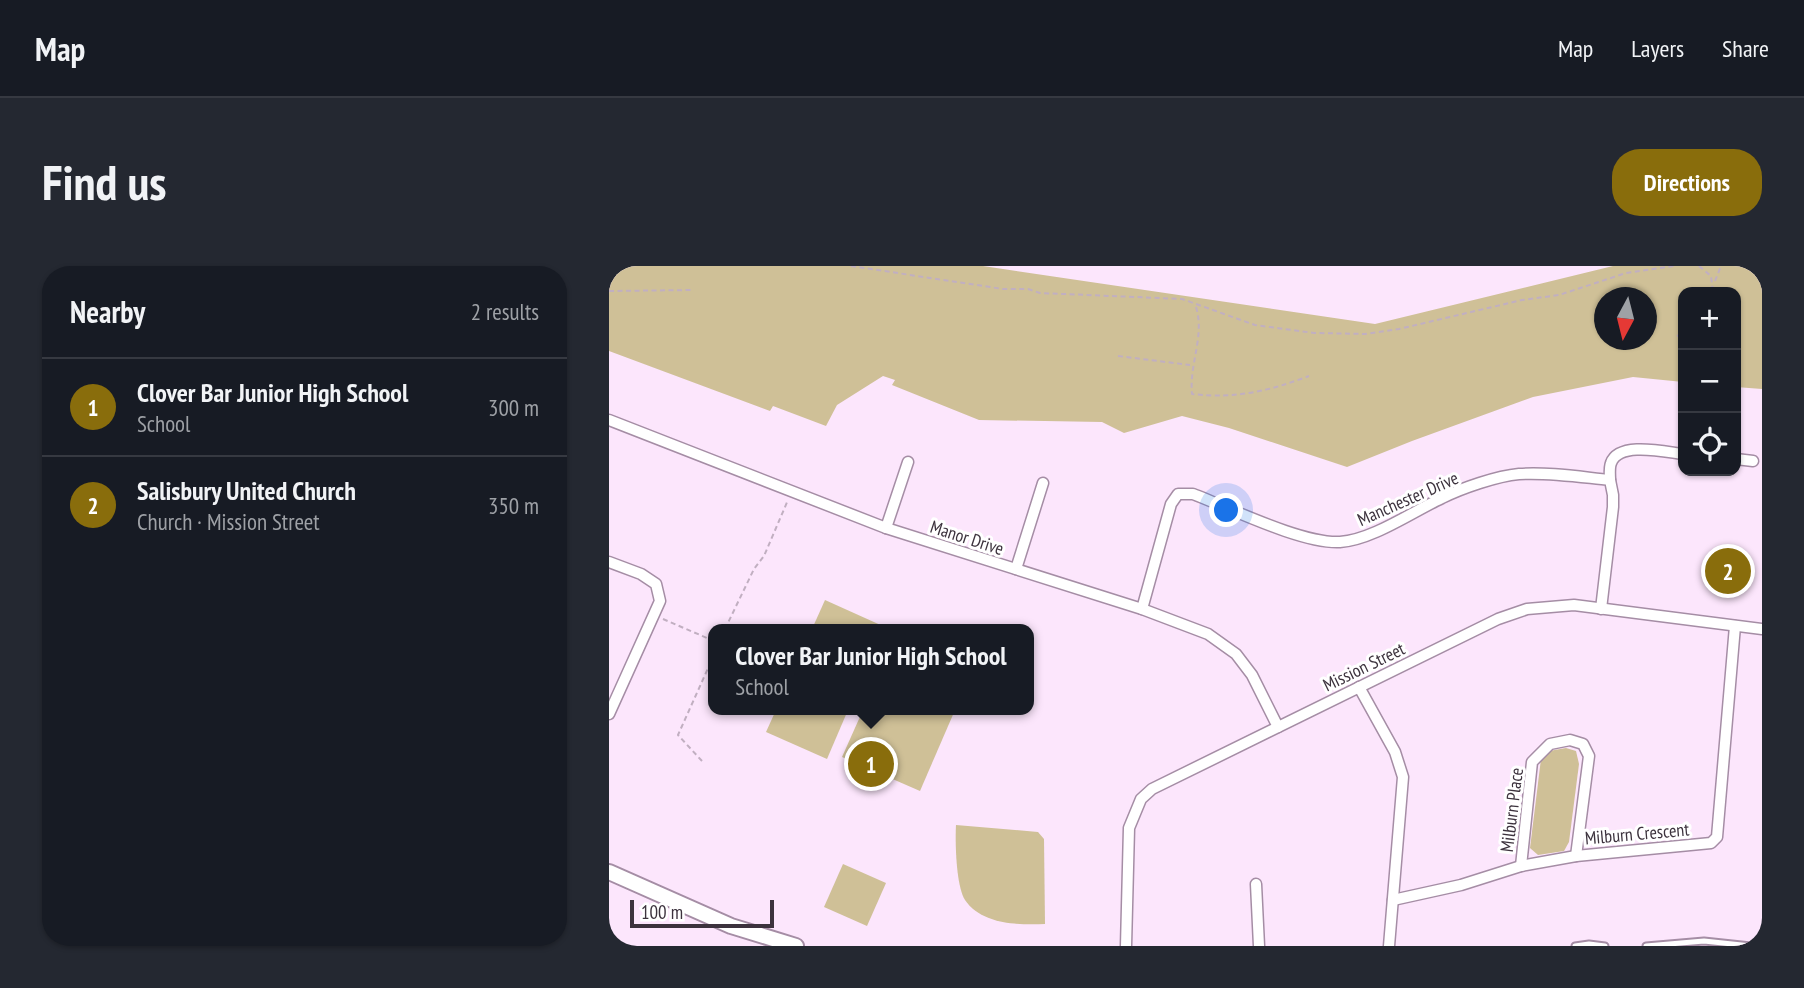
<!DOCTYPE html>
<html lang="en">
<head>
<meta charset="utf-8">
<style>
	body { margin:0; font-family:"PT Sans Narrow",sans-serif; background:#242831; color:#f1f3f6 }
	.controls { position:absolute; right:21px; top:21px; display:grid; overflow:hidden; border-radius:14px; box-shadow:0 2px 5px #0004 }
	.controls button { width:63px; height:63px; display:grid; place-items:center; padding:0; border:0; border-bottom:2px solid #363941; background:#171b24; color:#f1f3f6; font:35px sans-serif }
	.compass { position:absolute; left:985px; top:21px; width:63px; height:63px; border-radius:50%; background:#171b24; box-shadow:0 2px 5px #0004; rotate:187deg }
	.scale { position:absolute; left:21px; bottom:18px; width:144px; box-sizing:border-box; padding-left:7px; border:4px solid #3c323d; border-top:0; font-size:19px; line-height:24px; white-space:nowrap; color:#3c323d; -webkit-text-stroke:5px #fff; paint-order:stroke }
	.you { position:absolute; left:618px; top:245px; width:24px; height:24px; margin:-18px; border:5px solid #fff; border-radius:50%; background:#1a73e8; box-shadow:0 0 0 10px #1a73e833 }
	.badge { display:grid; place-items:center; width:46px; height:46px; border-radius:50%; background:#896d0c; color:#fff; font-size:23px; font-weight:700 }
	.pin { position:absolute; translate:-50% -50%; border:4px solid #fff; box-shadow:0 2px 7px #0006 }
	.popup { position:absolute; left:99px; top:358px; width:326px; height:91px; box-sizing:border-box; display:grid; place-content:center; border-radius:14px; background:#171b24; filter:drop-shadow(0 2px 5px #0005); font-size:23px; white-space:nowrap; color:#9ea1a6 }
	.popup b { font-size:26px; color:#f1f3f6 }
	.popup::after { content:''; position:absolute; left:50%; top:100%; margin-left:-14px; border:14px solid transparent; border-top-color:#171b24 }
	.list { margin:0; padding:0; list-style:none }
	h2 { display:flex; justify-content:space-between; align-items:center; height:91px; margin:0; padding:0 28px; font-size:30px }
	h2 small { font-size:23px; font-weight:400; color:#9ea1a6 }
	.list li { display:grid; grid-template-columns:46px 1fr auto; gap:21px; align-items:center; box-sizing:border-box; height:98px; padding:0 28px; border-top:2px solid #363941 }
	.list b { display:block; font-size:26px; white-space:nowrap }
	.list p { margin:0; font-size:23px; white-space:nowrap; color:#9ea1a6 }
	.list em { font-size:23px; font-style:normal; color:#9ea1a6 }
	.icon { flex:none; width:38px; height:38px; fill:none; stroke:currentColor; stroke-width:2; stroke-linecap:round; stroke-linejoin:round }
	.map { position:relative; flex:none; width:1153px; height:680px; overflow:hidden; border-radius:28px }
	header { display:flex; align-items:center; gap:42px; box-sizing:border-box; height:98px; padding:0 35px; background:#171b24; border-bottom:2px solid #363941 }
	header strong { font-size:33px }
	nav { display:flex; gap:38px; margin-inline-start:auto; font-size:24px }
	.intro { display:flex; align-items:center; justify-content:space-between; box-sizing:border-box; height:168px; padding:0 42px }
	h1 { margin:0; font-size:49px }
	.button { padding:18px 32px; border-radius:28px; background:#896d0c; color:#fff; font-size:24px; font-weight:700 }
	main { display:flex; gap:42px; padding:0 42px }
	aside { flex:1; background:#171b24; border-radius:28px; box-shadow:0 2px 5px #0004 }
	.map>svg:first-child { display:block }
	.green { fill:#cfc097; fill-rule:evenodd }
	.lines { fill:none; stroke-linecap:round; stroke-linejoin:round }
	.lane-casing { stroke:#a58da5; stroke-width:9 }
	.street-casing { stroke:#a58da5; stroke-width:13 }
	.secondary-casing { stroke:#a58da5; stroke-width:18 }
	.path { stroke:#c1afc1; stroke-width:2; stroke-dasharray:5 3.5; stroke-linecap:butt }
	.lane { stroke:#fff; stroke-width:5 }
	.street { stroke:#fff; stroke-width:10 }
	.secondary { stroke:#fff; stroke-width:14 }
	.labels { text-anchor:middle; stroke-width:6; stroke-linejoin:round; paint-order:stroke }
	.street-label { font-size:18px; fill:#3c323d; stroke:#fff }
</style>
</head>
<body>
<header>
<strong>Map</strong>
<nav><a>Map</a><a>Layers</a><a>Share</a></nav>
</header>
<div class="intro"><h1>Find us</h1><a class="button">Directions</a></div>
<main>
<aside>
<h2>Nearby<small>2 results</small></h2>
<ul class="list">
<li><span class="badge">1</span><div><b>Clover Bar Junior High School</b><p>School</p></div><em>300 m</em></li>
<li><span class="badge">2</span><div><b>Salisbury United Church</b><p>Church · Mission Street</p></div><em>350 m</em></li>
</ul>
</aside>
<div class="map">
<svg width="1153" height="680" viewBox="0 0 1153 680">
	<rect width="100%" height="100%" fill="#fce6fc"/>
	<g class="green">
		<path d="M0,0H374L766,58L1004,0H1153V123L1127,121V26H1074V116L1024,111L924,131L803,175L738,201L620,162L573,150L515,167L493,156L370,154L283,119L286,114L274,110L228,139L217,160L164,140L161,145L0,85ZM996,32H1038V74H996Z"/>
		<path d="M216,334L276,361L275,363H203Z"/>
		<path d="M167,444H239L218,493L157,466Z"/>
		<path d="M254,444H346L311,525L233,491Z"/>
		<path d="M957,482L967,485L970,498L960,576L955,585L929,589L921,582L932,493L940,485Z"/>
		<path d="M347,559L429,566L435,573L436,658C410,659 373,659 356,634C347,620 346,576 347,559Z"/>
		<path d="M234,598L277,617L258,660L215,641Z"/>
	</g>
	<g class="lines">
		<defs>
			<g id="lane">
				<path d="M966,680L980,678L996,680"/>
				<path d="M1037,680L1095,675L1142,680"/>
			</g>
			<g id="street">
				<path d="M0,154L277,262L533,343L599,368L627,388L643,409L669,461"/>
				<path d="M1127,193L1144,195"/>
				<path d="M1001,214C1001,209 1000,202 1002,197C1010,175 1056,186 1074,188"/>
				<path d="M277,262L299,196"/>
				<path d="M0,296L32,308L47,318L51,335L0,448"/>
				<path d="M407,303L434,217"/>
				<path d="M533,343L562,238L569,228H584C621,242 693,278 731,276C763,274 803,246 833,232C853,222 888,210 910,208C940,206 971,211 1001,214L1004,229V241L992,343"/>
				<path d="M750,421L786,486L794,511L780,680"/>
				<path d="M912,600L923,496L941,478L961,474L974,478L980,490L967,590"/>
				<path d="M647,618L650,680"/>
				<path d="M784,634L852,619L912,600L967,590L1102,577L1108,571L1126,360"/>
				<path d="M517,680L520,562L532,533L543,523L889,353L918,343L965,339L1153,363"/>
			</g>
			<path id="secondary" d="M0,606L122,660L187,680"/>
		</defs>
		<use href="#lane" class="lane-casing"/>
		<use href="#street" class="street-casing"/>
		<use href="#secondary" class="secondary-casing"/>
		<g class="path">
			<path d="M242,0L394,23H419L431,27L573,33L646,59L705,67L756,68L790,63L913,34L950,29L1017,7L1065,0"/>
			<path d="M1090,0L1102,10L1104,26"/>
			<path d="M1106,15L1112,0"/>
			<path d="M0,25L84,24"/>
			<path d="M587,41C596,70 580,98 583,128C627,133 660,125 700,110"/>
			<path d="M1068,70L1074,68"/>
			<path d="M509,90L581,99"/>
			<path d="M54,353L105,375"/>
			<path d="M116,363L145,303L155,290L179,234"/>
			<path d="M93,495L69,469L105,389"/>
		</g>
		<use href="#lane" class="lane"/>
		<use href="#street" class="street"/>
		<use href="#secondary" class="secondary"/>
	</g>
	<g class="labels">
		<g class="street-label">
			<text transform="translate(799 233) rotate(-24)" y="6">Manchester Drive</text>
			<text transform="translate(358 272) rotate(18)" y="6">Manor Drive</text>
			<text transform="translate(755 401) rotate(-26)" y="6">Mission Street</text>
			<text transform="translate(903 544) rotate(-83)" y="6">Milburn Place</text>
			<text transform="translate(1028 568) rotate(-5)" y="6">Milburn Crescent</text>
		</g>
	</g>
</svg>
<div class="controls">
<button>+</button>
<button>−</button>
<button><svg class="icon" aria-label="locate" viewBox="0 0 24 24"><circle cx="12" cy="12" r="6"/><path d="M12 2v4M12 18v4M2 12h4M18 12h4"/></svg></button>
</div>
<svg class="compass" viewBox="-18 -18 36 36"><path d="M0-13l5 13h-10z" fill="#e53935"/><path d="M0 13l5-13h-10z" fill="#9ea1a6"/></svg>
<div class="scale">100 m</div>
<div class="you"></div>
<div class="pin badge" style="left:262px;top:498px">1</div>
<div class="popup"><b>Clover Bar Junior High School</b>School</div>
<div class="pin badge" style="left:1119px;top:305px">2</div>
</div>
</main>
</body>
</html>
